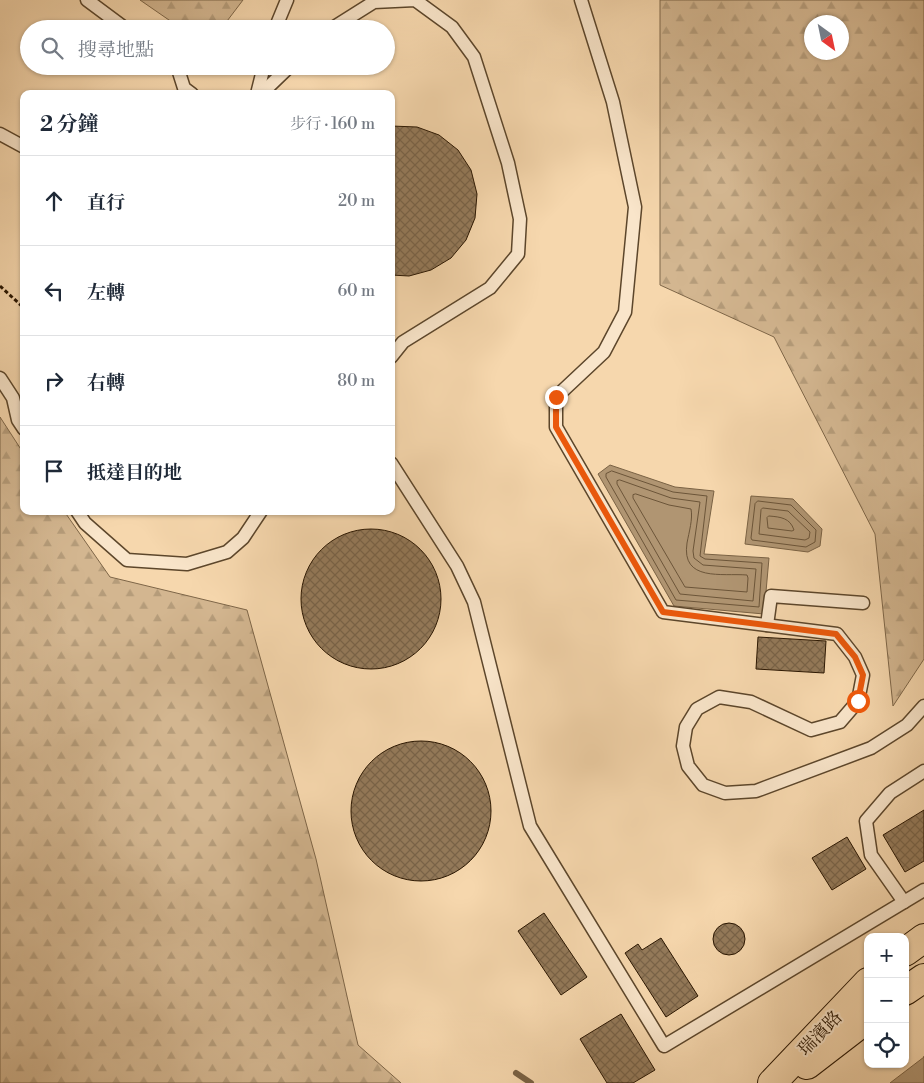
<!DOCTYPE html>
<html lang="zh-TW">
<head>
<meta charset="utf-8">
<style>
	body { margin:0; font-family:"Libre Bodoni","Noto Serif TC",serif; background:#f6f6f7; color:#1f2937 }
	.controls { position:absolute; right:15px; bottom:15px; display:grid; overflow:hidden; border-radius:10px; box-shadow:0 1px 4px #0004 }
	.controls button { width:45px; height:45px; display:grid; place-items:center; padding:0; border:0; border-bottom:1px solid #e0e1e3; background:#fff; color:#1f2937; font:25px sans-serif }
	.compass { position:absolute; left:804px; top:15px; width:45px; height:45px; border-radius:50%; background:#fff; box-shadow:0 1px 4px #0004; rotate:147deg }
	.stop { position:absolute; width:15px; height:15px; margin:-11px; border:4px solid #ea580c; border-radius:50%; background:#fff }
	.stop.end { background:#ea580c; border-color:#fff; box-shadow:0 1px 5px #0008 }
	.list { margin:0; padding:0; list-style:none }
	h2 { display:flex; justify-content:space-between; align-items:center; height:65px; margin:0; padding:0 20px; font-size:21px }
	h2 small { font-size:16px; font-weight:400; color:#747a83 }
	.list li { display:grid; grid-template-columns:32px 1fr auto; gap:15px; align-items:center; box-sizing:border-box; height:90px; padding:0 20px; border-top:1px solid #e0e1e3 }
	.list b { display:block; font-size:19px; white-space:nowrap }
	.list em { font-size:16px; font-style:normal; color:#747a83 }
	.icon { flex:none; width:28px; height:28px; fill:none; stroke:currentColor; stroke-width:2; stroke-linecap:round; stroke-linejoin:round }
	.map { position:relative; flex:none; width:924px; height:1083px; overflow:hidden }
	.search { position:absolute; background:#fff; box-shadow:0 1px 4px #0004; left:20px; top:20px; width:375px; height:55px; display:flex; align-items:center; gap:12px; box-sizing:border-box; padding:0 18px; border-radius:28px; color:#747a83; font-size:19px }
	.panel { position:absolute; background:#fff; box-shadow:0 1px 4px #0004; left:20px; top:90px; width:375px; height:425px; border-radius:10px }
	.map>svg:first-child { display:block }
	.forest { fill:url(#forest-firs); stroke:#7e6648; fill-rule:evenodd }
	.water { fill:#b09572; stroke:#7a6244 }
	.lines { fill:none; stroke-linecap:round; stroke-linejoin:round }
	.shore { stroke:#6c5539; stroke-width:1 }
	.stream { stroke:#7a6244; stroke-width:6 }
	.building { fill:url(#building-cross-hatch); stroke:#291500 }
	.service-casing { stroke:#5c462b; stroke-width:15 }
	.primary-casing { stroke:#291500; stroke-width:30 }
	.path { stroke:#291500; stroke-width:3; stroke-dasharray:4 2.5; stroke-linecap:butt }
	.service { stroke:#f9e5ca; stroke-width:12 }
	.primary { stroke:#f6d7ad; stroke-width:28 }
	.route { stroke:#ea580c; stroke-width:6 }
	.labels { text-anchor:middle; stroke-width:4; stroke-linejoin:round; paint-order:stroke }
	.street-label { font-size:18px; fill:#291500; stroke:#f9e5ca }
</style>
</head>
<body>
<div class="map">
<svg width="924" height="1083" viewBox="0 0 924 1083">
	<defs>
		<pattern id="forest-firs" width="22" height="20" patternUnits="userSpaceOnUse" patternTransform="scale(1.25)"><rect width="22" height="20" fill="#d3b690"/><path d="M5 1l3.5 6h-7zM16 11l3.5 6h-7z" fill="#b59c7a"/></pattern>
		<pattern id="building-cross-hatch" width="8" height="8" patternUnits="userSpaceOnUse" patternTransform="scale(1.25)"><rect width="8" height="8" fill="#947a5a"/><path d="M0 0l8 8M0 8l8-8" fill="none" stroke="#796348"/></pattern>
	</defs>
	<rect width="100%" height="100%" fill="#f6d7ad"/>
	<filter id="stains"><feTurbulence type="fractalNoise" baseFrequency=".004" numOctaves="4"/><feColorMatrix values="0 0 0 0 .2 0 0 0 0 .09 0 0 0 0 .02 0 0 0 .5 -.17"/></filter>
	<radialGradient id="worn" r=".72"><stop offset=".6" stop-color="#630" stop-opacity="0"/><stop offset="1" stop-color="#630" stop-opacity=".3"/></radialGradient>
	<g class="forest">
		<path d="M140,0H243L221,29H182Z"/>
		<path d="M660,0H924V659L893,706L875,534L774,337L660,285ZM842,22V52H812V22Z"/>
		<path d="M0,417L24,454V511H64L110,577L247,610L316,859L358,1045L401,1083H0Z"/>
	</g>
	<g class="water">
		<path d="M610,465L675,487L714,491L704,554L769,558L764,614L674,606L598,474Z"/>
		<path d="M751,496L793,499L822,529L820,546L808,552L745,544Z"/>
		<path d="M924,1056V1083H890L924,1057Z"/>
	</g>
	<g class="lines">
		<g class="shore">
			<path d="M612,471L673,492L707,496L700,556L705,559L762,563L759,607L676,600L606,477V474Z"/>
			<path d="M620,480L671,498L700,502L693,551L694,558L703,565L756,569L753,601L680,594L617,484V481Z"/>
			<path d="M636,494L669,505L691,509C693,519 689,532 687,543C681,582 722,573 747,575L748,578L747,592L685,587L633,498V495Z"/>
			<path d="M758,501L791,505L816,530L815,542L806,547L752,540L751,538L755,504Z"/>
			<path d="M763,508L788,511L810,532L809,538L805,540L759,534L761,510Z"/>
			<path d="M769,516C781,517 790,518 794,530L792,531L768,528L767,518Z"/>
		</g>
		<path class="stream" d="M516,1073L531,1083"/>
	</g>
	<g class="building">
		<path d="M391,126L417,127L439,135L458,150L471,170L477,194L475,218L466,240L451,258L431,270L409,276L391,275Z"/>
		<circle cx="371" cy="599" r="70"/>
		<path d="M758,637L826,641L824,673L756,669Z"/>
		<circle cx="421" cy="811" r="70"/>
		<path d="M924,810V861L905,872L883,835Z"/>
		<path d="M847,837L866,869L832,890L812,858Z"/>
		<path d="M544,913L587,977L561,995L518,931Z"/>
		<circle cx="729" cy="939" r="16"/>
		<path d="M661,938L698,996L666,1017L625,953L638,944L642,950Z"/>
		<path d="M621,1014L655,1070L633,1083H607L580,1039Z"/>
	</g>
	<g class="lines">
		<defs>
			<g id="service">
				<path d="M87,0L126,29"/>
				<path d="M581,0L613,102L635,207L625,312L604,352L556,397V427L663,612L837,634L855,657L863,675L858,701L840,722L811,730L751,702L719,697L697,709L686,727L683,746L688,766L703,785L725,793L756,791L871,748L907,725L924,706"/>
				<path d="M275,29L287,0"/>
				<path d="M331,29L374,2L415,0L452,27L474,57L508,163L520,219L518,254L490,288L403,342L391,357"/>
				<path d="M177,66L184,88L192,94"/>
				<path d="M257,94L264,66"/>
				<path d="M261,94L290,66"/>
				<path d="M0,134L24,147"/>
				<path d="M0,378L13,398L18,420L24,429"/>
				<path d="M391,463L457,566L474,602L530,826L664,1046L924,890"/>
				<path d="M77,511L85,523L127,560L187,564L227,552L243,538L261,511"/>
				<path d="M767,625L771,596L863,603"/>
				<path d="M904,902L871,855L866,821L890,793L924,771"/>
			</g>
			<g id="primary">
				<path d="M905,952L924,938"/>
				<path d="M905,991L924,978"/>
				<path d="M807,1065L868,1018"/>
				<path d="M772,1083L868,982"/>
			</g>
		</defs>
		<use href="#service" class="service-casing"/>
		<use href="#primary" class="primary-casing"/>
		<path class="path" d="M0,286L24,308"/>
		<use href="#service" class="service"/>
		<use href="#primary" class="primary"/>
	</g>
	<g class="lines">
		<path class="route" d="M556,397V427L663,612L836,634L855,657L863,675L858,701"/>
	</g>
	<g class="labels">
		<g class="street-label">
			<text transform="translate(820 1033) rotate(-46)" y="6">瑞濱路</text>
		</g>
	</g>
	<rect width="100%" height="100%" filter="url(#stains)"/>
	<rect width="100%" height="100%" fill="url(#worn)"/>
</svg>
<div class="controls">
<button>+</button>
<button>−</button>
<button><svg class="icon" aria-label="locate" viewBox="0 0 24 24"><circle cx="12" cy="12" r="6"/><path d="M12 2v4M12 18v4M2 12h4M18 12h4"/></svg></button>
</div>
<svg class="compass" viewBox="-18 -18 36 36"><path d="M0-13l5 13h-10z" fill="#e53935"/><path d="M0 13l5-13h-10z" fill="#747a83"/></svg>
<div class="stop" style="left:858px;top:701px"></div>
<div class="stop end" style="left:556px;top:397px"></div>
<div class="search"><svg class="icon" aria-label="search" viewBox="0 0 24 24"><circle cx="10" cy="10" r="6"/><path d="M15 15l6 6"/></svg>搜尋地點</div>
<section class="panel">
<h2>2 分鐘<small>步行 · 160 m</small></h2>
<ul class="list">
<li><svg class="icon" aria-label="ahead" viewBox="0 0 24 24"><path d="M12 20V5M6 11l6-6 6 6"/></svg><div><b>直行</b></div><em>20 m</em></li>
<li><svg class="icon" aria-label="left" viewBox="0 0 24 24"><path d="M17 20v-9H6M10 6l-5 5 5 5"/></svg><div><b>左轉</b></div><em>60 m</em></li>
<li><svg class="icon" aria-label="right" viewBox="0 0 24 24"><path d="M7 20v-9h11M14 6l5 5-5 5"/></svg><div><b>右轉</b></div><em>80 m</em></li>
<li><svg class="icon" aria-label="arrive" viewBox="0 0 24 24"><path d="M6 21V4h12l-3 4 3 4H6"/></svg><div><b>抵達目的地</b></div></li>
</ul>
</section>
</div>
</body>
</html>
